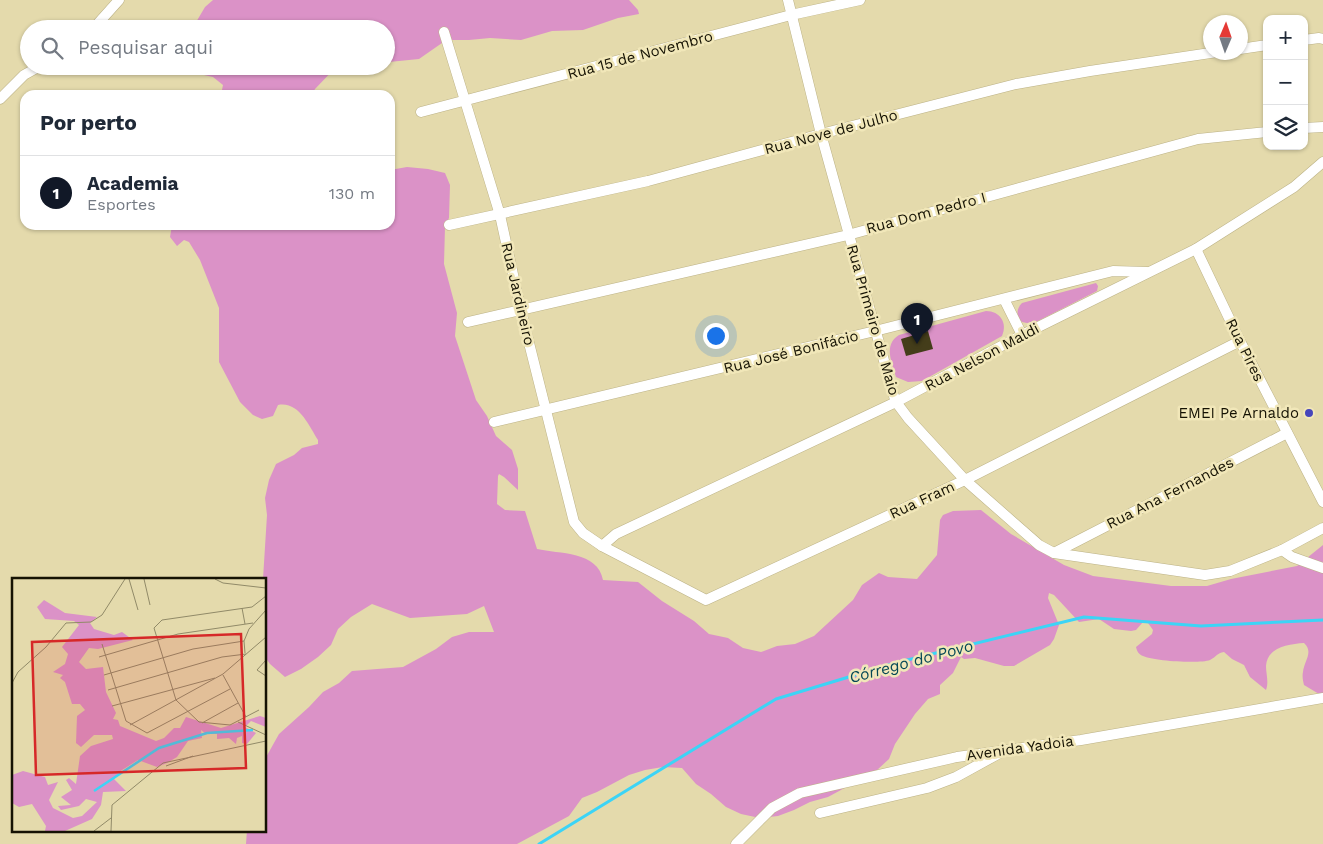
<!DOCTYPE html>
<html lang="pt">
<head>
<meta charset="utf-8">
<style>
	body { margin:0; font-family:"Work Sans",sans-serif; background:#f6f6f7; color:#1f2937 }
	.controls { position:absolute; right:15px; top:15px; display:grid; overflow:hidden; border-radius:10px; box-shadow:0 1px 4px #0004 }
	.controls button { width:45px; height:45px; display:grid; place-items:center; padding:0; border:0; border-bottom:1px solid #e0e1e3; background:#fff; color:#1f2937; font:25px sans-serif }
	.compass { position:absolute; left:1203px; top:15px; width:45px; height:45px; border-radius:50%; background:#fff; box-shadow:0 1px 4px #0004; rotate:2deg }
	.you { position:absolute; left:715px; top:335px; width:18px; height:18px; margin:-12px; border:4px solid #fff; border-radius:50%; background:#1a73e8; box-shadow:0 0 0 8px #1a73e833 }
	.badge { display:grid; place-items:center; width:32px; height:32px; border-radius:50%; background:#111827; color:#fff; font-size:16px; font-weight:700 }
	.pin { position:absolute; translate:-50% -41px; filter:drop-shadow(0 1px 2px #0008) }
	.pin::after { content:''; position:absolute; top:26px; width:18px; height:15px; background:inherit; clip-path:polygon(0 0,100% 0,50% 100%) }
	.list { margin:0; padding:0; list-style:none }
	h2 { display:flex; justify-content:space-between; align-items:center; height:65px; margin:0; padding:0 20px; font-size:21px }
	h2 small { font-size:16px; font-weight:400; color:#747a83 }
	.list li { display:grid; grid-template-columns:32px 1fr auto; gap:15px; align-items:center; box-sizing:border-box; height:75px; padding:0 20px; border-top:1px solid #e0e1e3 }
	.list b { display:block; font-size:19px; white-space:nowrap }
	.list p { margin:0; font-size:16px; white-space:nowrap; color:#747a83 }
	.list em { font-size:16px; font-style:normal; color:#747a83 }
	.icon { flex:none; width:28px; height:28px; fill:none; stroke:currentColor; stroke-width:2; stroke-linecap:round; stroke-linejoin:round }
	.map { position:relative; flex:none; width:1323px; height:844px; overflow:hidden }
	.search { position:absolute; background:#fff; box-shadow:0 1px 4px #0004; left:20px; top:20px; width:375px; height:55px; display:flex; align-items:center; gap:12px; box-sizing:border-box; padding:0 18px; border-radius:28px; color:#747a83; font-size:19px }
	.panel { position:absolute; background:#fff; box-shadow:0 1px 4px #0004; left:20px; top:90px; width:375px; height:140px; border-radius:15px }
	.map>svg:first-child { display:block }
	.green { fill:#db92c7 }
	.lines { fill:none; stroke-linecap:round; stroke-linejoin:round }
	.stream { stroke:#3cd4f6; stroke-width:3 }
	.building { fill:#443d1a }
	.minor-casing { stroke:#bcb286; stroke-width:11 }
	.minor { stroke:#fff; stroke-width:10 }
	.poi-dot { fill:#4645bb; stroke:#f1e7b9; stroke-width:2 }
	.labels { text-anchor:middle; stroke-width:5; stroke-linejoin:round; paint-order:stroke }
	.street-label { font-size:15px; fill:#151203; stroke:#f1e7b9 }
	.poi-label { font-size:15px; fill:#151203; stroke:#f1e7b9; text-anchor:end }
	.water-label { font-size:16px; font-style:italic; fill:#044755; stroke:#f1e7b9 }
	.inset-river { fill:none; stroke:#3cd4f6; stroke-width:2.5 }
	.inset-road { fill:none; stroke:#918a68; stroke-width:1 }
	.view { fill:#d62828; fill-opacity:0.15; stroke:#d62828; stroke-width:2.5 }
	.inset-edge { fill:none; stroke:#151203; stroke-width:2.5 }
</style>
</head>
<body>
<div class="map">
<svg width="1323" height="844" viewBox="0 0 1323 844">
	<rect width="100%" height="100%" fill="#e4daac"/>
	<g class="green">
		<path d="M213,0H629L638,10L639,14L618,18L583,30L552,31L521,40L490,38L469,40H451L442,43L419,59L389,62H386V29H192L205,7Z"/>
		<path d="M192,66H337L315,89L312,95H221L223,85L213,77L195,73Z"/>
		<path d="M407,167L428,169L445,173L450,185L449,218L445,227L444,264L457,313L455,336L476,400L487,416L496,436L512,450L518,469V490L504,477L499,474L498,476L497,504L505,510L525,511L537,549C559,554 598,551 603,580L638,582L662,601L694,621L709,634L728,638L743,648L761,652L777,646L795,644L814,636L853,600L862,585L879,573L888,577L917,579L937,555L940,520L943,515L953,511L981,510L1011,534L1064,565L1093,576L1171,586H1207L1231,579L1297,566L1323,545V694H1319L1304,685C1303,681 1302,676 1303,672C1304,661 1314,652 1304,643C1289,644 1267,647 1266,666C1266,674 1269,682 1266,690L1250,677L1244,665L1232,659L1224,652C1217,653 1216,657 1210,660C1200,664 1153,661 1143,656C1138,654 1137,651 1136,647L1152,634L1153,630L1148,623L1143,622L1136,630L1131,631L1114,629L1099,619L1079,622L1054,595L1049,593L1048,598L1059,625L1054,639L1050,645L1014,666H1004L975,658L964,659L961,657L953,673L940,685V694L928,699L915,714L895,744L889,759L876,771L828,797L810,802L794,810L778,816L760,818L741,814L726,807L711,794L696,784L682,768L663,767L645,770L629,775L597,792L582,798L569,816L517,844H246L247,830H265V759L279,734L309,707L323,692L339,683L352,671L403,667L436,649L452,637L469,632H494L484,606L467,614L410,618L372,604L351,617L338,629L331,645L318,657L301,669L285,677L270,664L265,657V579H263L267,515L265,498L269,480L276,464L294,455L302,448L318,444V440C309,426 299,401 278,405L273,416L262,419L253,415L240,402L219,362V308L200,260L189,242L184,240L177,246L170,237L172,225H390V170Z"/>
		<path d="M1096,283L1098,286L1097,291L1032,324L1022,322C1016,316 1016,309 1022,303Z"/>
		<path d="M986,311C1000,311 1008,323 1002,336L922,381L908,382L896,377C892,362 883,345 899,335Z"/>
	</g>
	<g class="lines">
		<path class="stream" d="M539,844L776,699L895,663L1084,617L1201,626L1323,620"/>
	</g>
	<path class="building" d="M928,331L933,349L906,356L901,339Z"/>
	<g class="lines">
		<defs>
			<g id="minor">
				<path d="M788,0L821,134L893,393L896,402L908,418L965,480L1039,545L1054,553L1205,575L1230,571L1282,550L1323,528"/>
				<path d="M93,29L119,0"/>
				<path d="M444,32L500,215L521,311L574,522L583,533L602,546L706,600L965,480L1240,341"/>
				<path d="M1304,40L1319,38L1323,39"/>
				<path d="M1240,49L1267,45"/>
				<path d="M0,99L24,75L40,66"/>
				<path d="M421,112L791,15L860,0"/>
				<path d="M1304,128L1323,127"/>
				<path d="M449,225L648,181L821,134L1016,84L1090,71L1217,52"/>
				<path d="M1196,249L1240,341L1323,502"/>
				<path d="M1004,299L1022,335"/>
				<path d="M468,322L848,235L1198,139L1267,132"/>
				<path d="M494,422L875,331L1113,271L1147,272"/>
				<path d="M602,546L616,534L896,402L1022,335L1196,249L1294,187L1323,162"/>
				<path d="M1282,550L1292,557L1323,568"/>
				<path d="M1054,553L1287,433"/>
				<path d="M820,813L927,788L956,777L998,754"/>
				<path d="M736,844L772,808L800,793L957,757L1081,740L1323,698"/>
			</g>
		</defs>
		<use href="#minor" class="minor-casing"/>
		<use href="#minor" class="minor"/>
	</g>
	<circle class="poi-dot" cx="1309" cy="413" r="5"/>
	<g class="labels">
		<g class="street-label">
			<text transform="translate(640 55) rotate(-15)" y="5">Rua 15 de Novembro</text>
			<text transform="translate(831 132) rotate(-15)" y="5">Rua Nove de Julho</text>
			<text transform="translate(926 213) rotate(-15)" y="5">Rua Dom Pedro I</text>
			<text transform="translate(518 294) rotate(77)" y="5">Rua Jardineiro</text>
			<text transform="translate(873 320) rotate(74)" y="5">Rua Primeiro de Maio</text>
			<text transform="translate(1245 350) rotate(64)" y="5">Rua Pires</text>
			<text transform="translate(791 352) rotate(-14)" y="5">Rua José Bonifácio</text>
			<text transform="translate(982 357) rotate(-28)" y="5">Rua Nelson Maldi</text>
			<text transform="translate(1170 493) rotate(-27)" y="5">Rua Ana Fernandes</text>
			<text transform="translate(922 500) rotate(-25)" y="5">Rua Fram</text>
			<text transform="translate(1020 748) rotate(-8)" y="5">Avenida Yadoia</text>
		</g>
		<g class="poi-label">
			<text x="1299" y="418">EMEI Pe Arnaldo</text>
		</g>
		<g class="water-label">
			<text transform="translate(911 661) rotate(-15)" y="6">Córrego do Povo</text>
		</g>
	</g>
	<g transform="translate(12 578)">
		<rect width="254" height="254" fill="#e4daac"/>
		<path d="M32,22L53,35L85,39L78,45L82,51L102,57L110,54L121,62L86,71L77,70L67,84L74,91L91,89L94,114L104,135L101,141L106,142L108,148L144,163L152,160L162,150H168L174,139L209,150L248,138L254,140V149L239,143L233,149L244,155L235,166L230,165V158L225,160L224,166L217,160L205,161V156H194L189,152L190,160L176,163L165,179L155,185L145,189L126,182L107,194L102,201L114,213L91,214L89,227L80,241L53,253H33L34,248L20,226L7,229L0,225V197L11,193L33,199L36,207L46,204L37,222L41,230L61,240L70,238L85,224L74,221L67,228L49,232L46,228L59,227L49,219L60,212L54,202L57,200L64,206L68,178L79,168L101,161L100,157H82L69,169L64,165L65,138L73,132L68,126H60L53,104L48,100L51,97L41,94L53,86L56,76L50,69L67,47L62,43L33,41L25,29Z" fill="#db92c7"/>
		<path class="inset-river" d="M82,213L147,170L195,155L241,152"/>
		<path class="inset-road" d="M117,1L126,32M132,1L138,27M203,1L211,5L254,10M230,30L233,46M90,66L114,143L135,155L218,111M233,75L232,63L237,51L254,32M87,79L166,56L241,45M254,82L245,92L254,98M92,97L181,71L232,63M211,97L234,139M0,105L6,94L34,69L54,45L79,44L90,37L113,1M96,112L210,79L234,76M100,128L203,100M247,132L218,147L187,144L164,122L142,50L150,42L240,29L254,18M226,144L254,157M190,145L226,125M118,147L211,96L254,59M154,188L181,178M82,253L99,240M99,253L100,227L151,185L254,163"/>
		<path class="view" d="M229,56L234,190L24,197L20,64Z"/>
		<rect width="254" height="254" class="inset-edge"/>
	</g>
</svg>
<div class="controls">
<button>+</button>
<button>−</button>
<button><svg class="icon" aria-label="layers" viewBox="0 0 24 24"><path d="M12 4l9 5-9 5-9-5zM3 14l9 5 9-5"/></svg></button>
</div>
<svg class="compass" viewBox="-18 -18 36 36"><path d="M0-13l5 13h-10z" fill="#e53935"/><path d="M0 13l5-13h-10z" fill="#747a83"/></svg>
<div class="you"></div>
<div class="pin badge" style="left:917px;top:344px">1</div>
<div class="search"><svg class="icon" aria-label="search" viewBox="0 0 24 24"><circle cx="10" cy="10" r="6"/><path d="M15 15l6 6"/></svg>Pesquisar aqui</div>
<section class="panel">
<h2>Por perto<small></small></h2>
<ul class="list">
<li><span class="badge">1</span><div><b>Academia</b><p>Esportes</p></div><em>130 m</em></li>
</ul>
</section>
</div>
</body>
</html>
